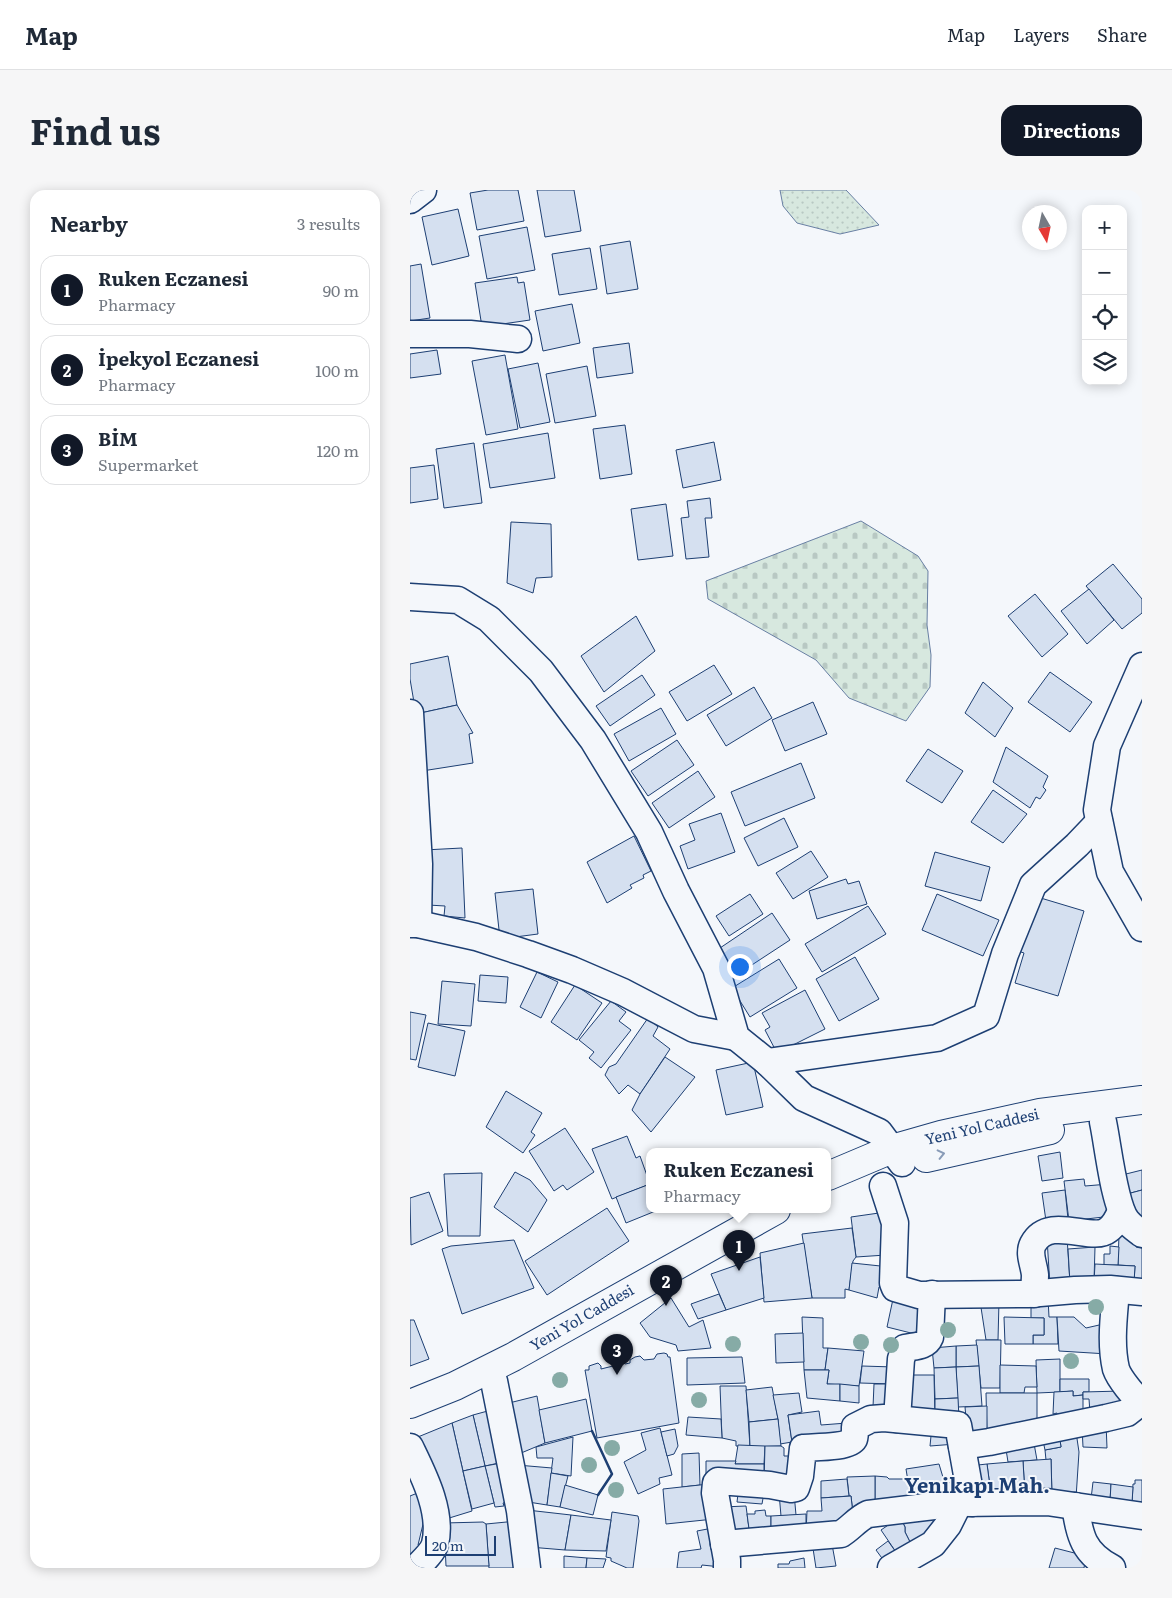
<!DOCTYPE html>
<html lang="en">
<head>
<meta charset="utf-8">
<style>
	body { margin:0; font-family:Literata,serif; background:#f6f6f7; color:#1f2937 }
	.controls { position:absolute; right:15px; top:15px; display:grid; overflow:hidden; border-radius:10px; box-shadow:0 2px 12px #0003 }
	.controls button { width:45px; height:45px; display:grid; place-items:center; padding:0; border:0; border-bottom:1px solid #e0e1e3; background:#fff; color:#1f2937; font:25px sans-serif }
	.compass { position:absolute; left:612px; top:15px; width:45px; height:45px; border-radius:50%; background:#fff; box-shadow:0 2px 12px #0003; rotate:171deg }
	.scale { position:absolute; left:15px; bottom:12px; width:71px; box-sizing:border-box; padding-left:5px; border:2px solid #1d3f73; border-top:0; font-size:14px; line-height:18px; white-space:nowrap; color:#1d3f73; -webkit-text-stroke:4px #f4f7fb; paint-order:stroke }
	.you { position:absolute; left:329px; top:776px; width:18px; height:18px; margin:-12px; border:4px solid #fff; border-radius:50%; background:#1a73e8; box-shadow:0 0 0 8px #1a73e833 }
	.badge { display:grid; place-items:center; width:32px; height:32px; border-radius:50%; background:#111827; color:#fff; font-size:16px; font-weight:700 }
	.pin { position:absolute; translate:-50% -41px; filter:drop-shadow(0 1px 2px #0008) }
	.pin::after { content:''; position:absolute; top:26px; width:18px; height:15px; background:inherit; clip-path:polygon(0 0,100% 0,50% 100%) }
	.popup { position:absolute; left:236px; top:958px; width:185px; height:65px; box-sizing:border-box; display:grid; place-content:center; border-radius:10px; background:#fff; filter:drop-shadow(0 1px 4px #0005); font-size:16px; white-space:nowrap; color:#747a83 }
	.popup b { font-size:19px; color:#1f2937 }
	.popup::after { content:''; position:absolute; left:50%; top:100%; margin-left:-10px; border:10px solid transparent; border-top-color:#fff }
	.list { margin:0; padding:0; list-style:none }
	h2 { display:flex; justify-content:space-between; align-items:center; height:65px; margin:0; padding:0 20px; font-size:21px }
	h2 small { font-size:16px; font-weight:400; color:#747a83 }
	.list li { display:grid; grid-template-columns:32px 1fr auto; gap:15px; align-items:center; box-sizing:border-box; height:70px; margin:0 10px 10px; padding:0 10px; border:1px solid #e0e1e3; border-radius:15px }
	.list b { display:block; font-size:19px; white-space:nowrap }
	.list p { margin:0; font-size:16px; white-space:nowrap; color:#747a83 }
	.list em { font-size:16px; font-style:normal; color:#747a83 }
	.icon { flex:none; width:28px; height:28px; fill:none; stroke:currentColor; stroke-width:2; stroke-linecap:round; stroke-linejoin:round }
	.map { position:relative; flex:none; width:732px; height:1378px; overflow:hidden; border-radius:15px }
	header { display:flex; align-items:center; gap:30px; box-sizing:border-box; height:70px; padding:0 25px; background:#fff; border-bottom:1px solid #e0e1e3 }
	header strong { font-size:24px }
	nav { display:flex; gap:28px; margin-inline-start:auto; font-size:18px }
	.intro { display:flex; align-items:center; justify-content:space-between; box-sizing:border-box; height:120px; padding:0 30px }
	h1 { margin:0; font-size:35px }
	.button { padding:12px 22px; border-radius:15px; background:#111827; color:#fff; font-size:18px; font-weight:700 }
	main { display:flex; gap:30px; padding:0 30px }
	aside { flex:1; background:#fff; border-radius:15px; box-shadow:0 2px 12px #0003 }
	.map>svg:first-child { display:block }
	.grass { fill:url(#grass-dots); stroke:#687fa3 }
	.cemetery { fill:url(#cemetery-stones); stroke:#687fa3 }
	.building { fill:#d5e0f0; stroke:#1d3f73 }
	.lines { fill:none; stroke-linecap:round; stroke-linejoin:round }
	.minor-casing { stroke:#1d3f73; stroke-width:29 }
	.major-casing { stroke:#1d3f73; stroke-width:30 }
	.minor { stroke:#f4f7fb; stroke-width:26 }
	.major { stroke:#f4f7fb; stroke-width:28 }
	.wall { stroke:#1d3f73; stroke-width:2.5 }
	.tree { fill:#86aba6 }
	.oneway { stroke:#889bb7 }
	.labels { text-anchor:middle; stroke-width:4; stroke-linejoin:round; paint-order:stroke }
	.street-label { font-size:15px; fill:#1d3f73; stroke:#f4f7fb }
	.district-label { font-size:20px; font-weight:bold; fill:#1d3f73; stroke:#f4f7fb }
</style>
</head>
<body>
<header>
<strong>Map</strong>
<nav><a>Map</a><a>Layers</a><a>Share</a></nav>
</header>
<div class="intro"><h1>Find us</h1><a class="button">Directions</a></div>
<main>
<aside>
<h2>Nearby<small>3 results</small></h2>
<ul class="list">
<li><span class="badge">1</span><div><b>Ruken Eczanesi</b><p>Pharmacy</p></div><em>90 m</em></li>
<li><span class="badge">2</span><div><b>İpekyol Eczanesi</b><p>Pharmacy</p></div><em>100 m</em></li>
<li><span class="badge">3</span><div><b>BİM</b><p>Supermarket</p></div><em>120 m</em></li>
</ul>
</aside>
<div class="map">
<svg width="732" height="1378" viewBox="0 0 732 1378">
	<defs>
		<pattern id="grass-dots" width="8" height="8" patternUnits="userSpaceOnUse" patternTransform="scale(1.25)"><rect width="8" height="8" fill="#d7e8df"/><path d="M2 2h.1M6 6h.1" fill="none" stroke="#b8c8c3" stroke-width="1.8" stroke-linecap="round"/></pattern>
		<pattern id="cemetery-stones" width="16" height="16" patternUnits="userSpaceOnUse" patternTransform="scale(1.25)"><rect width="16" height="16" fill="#d7e8df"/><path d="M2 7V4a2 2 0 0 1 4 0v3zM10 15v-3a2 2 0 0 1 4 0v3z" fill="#b8c8c3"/></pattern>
	</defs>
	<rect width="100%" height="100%" fill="#f4f7fb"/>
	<path class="grass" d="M370,0H436L469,35L430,44L387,33L373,16Z"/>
	<path class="cemetery" d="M451,331L508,366L518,381L517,435L521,465L520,497L496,531L439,508L406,470L298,409L296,391Z"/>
	<g class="building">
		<path d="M78,0H108L114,31L67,40L60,3Z"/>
		<path d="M127,0H164L171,41L135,47Z"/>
		<path d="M48,19L59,66L22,75L12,27Z"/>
		<path d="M117,37L125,80L77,89L69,46Z"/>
		<path d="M220,51L228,99L197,104L190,56Z"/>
		<path d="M180,58L187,99L149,105L142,64Z"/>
		<path d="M11,74L20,128L0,131V76Z"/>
		<path d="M107,87L108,93L114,92L120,130L72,137L65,93Z"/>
		<path d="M162,114L170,153L133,161L125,121Z"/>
		<path d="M219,153L223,183L187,188L183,158Z"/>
		<path d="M27,160L31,184L0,188V164Z"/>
		<path d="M95,165L108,239L76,245L62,171Z"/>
		<path d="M128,173L140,232L110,238L98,179Z"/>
		<path d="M177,176L186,226L145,233L136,184Z"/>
		<path d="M215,235L222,284L190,289L183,239Z"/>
		<path d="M138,243L145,288L80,298L73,254Z"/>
		<path d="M304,252L311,290L273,298L266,260Z"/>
		<path d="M64,253L72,313L34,318L26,259Z"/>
		<path d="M24,275L28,309L0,313V278Z"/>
		<path d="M300,308L302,328H295L299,367L276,369L271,328L279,327L277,311Z"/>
		<path d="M256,314L263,366L228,370L221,319Z"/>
		<path d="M101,332L141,334L142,387L126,388L123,403L97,393Z"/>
		<path d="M703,374L732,409V423L712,439L676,396Z"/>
		<path d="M679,399L704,430L677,454L651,421Z"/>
		<path d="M625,404L658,444L632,467L598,426Z"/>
		<path d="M226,426L245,461L194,502L171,466Z"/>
		<path d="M38,466L47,515L6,524L0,489V474Z"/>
		<path d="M304,475L322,504L277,531L259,502Z"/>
		<path d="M640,482L682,512L660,542L618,512Z"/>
		<path d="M232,485L245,505L200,536L186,516Z"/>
		<path d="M573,492L603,518L585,547L555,523Z"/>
		<path d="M344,497L362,528L316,556L297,525Z"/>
		<path d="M403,512L417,544L375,561L362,530Z"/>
		<path d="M47,515L63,543L59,544L63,573L12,581L6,524Z"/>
		<path d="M251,518L266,544L219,571L204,544Z"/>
		<path d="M267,550L284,575L238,606L221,581Z"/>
		<path d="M596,557L638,586L633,597L636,600L630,609L626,607L620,618L583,592Z"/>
		<path d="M518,559L553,581L532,613L496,591Z"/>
		<path d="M391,573L405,608L335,636L321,602Z"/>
		<path d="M288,581L305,607L259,638L242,613Z"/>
		<path d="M583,600L617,624L593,653L561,632Z"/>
		<path d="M311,623L325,662L278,679L270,656L285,650L279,634Z"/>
		<path d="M374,628L388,657L348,676L334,648Z"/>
		<path d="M224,646L241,681L233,685L234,688L220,695L222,698L197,713L177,672Z"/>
		<path d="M52,658L55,728L34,726L35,716L18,715L14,660Z"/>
		<path d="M401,661L418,687L383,709L366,683Z"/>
		<path d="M525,662L580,677L571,711L515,696Z"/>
		<path d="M436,689L438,694L449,691L457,714L407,729L399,701Z"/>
		<path d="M123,699L128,744L90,749L85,703Z"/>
		<path d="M340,704L353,724L319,746L306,726Z"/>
		<path d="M527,704L589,730L573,766L512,740Z"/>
		<path d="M624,706L674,721L648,806L605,793L614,763L608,761Z"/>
		<path d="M458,716L476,744L412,782L395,754Z"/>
		<path d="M362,723L380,750L325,786L307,760Z"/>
		<path d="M445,767L469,809L429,831L406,789Z"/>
		<path d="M369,769L387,798L340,827L322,798Z"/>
		<path d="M127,782L148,792L131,828L110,817Z"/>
		<path d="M70,785L98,787L96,813L68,811Z"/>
		<path d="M32,791L65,794L61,836L28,834Z"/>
		<path d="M165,795L192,813L167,850L141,832Z"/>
		<path d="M395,800L415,839L367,863L355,840L360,837L352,823Z"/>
		<path d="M201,811L216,822L209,831L221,840L191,878L179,868L184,862L169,850Z"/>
		<path d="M0,822L16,825L6,870L0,869Z"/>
		<path d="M238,828L248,837L243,846L260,859L230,904L218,895L209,904L195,885L199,877L206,874Z"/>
		<path d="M18,833L55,841L45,886L8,877Z"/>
		<path d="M255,867L285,887L241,942L222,920L230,904Z"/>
		<path d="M343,872L353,917L316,925L306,880Z"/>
		<path d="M96,901L132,923L121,942L125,945L113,963L76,937Z"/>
		<path d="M155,938L184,982L157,1000L153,995L144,1001L119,961Z"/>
		<path d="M217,946L226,968L230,966L240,994L202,1009L182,959Z"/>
		<path d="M650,962L653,988L632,991L628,966Z"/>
		<path d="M732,980V1000L717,1004L712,985Z"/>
		<path d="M105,982L120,990L137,1010L118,1042L84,1017Z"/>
		<path d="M72,983L70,1046H38L34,984Z"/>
		<path d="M674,989L675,996L699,994L702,1026L659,1031L654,991Z"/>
		<path d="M240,994V1020H248L216,1033L206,1007Z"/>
		<path d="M655,1000L658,1029L636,1031L632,1003Z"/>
		<path d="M732,1000V1027L721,1030L717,1004Z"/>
		<path d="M19,1002L33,1041L1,1055L0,1008Z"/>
		<path d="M197,1018L219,1051L137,1105L115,1071Z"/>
		<path d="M476,1022V1065L446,1067L441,1027Z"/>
		<path d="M442,1038L446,1067L443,1071L439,1100L435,1099V1108H402L392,1044Z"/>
		<path d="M709,1044L726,1045V1057L732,1058V1094L724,1093L725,1076L708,1075Z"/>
		<path d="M657,1047L660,1093L640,1097L637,1048Z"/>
		<path d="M104,1050L124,1098L52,1124L32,1059L41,1056Z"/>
		<path d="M394,1053L402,1108L354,1112L350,1063Z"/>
		<path d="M700,1056L709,1057L708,1075H694V1064H700Z"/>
		<path d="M685,1057L684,1092L660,1093L658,1059Z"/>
		<path d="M350,1067L354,1108L316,1120L301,1084Z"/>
		<path d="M442,1073L480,1077L474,1097H469L467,1108L439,1100Z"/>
		<path d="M685,1074L725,1076L724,1093L684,1092Z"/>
		<path d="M309,1104L316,1120L288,1129L281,1114Z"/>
		<path d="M261,1108L279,1137L293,1130L301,1158L268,1161L266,1155L240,1147L230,1133Z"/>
		<path d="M621,1108H638L639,1127H647L648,1154H623V1145H634V1128H621Z"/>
		<path d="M483,1109L515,1117L509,1145L477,1137Z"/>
		<path d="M570,1111H589L588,1150H576Z"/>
		<path d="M392,1127L413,1128V1158H418L415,1180H394Z"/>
		<path d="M594,1127L634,1128V1145H623V1154H595Z"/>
		<path d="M647,1127H664L676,1138L698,1133V1164L649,1161Z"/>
		<path d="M0,1130H4L19,1169L0,1176Z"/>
		<path d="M393,1143L394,1172L366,1173L365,1144Z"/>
		<path d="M566,1150H591L590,1198H571Z"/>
		<path d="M567,1155L569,1176L546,1177V1156Z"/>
		<path d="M546,1156V1177L524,1178L522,1158Z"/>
		<path d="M418,1158L454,1161L449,1196L417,1194L419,1180H415Z"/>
		<path d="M254,1163L257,1164L258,1167H260L269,1233L187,1248L175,1180H179V1176L188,1173L191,1176V1179L203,1176L204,1172L211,1170L215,1174L220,1173V1170L225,1167L230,1166L234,1170L244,1169L247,1164Z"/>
		<path d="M332,1167L335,1193L277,1195V1168Z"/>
		<path d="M650,1169V1202L627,1203L626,1170Z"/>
		<path d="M590,1175L626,1176L627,1197H615L614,1203H590Z"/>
		<path d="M452,1176L484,1177L483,1194L450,1193Z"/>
		<path d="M569,1176L572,1216L548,1217L546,1177Z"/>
		<path d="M546,1177L548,1208L525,1209L524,1178Z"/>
		<path d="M394,1180H419L417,1194H430V1211L397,1208Z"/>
		<path d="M495,1185H524L525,1228L497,1227Z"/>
		<path d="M650,1189H679V1202H673V1205L663,1206V1201L650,1202Z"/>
		<path d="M430,1194L449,1196V1213L430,1211Z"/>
		<path d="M464,1194H483L481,1218L463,1217Z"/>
		<path d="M310,1196H336L340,1257L326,1256V1251L312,1248Z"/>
		<path d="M362,1197L368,1229L339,1232L336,1200Z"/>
		<path d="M663,1201V1206L673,1205V1223L648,1233L647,1223L643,1224L644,1202Z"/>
		<path d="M712,1201V1221L680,1223L679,1209H673V1202Z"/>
		<path d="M389,1203L392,1222L378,1225L382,1252L370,1254L368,1229L363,1205Z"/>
		<path d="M576,1203H627V1236L577,1246Z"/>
		<path d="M127,1206L135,1253L104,1266L91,1215Z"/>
		<path d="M548,1208L549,1229L525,1228V1209Z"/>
		<path d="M176,1209L182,1241L135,1253L129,1220Z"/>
		<path d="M577,1216V1248L553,1240L556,1228L555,1217Z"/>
		<path d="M85,1219L89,1273L75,1276L63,1225Z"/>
		<path d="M409,1221L411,1235L437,1233L436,1250L382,1252L378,1225Z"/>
		<path d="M63,1225L75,1276L53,1281L42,1233Z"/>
		<path d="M278,1227L311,1229L312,1248L276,1245Z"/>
		<path d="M368,1229L371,1256L340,1257L339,1232Z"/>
		<path d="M42,1233L62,1321L36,1329L3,1249Z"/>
		<path d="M696,1233L697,1258L673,1257L672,1237Z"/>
		<path d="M522,1236L546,1237V1254L520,1256Z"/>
		<path d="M250,1238L262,1285L249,1288L250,1294L228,1304L214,1272L236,1260L231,1243Z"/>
		<path d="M265,1239L268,1256L264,1264L257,1266L251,1242Z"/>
		<path d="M666,1242L669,1262L666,1308L642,1306L641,1269L636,1270L635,1260L651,1257L649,1243Z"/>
		<path d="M649,1243L651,1257L635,1260L632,1246Z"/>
		<path d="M163,1247L161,1286L141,1283L143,1268H127L126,1257Z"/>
		<path d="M623,1248L627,1270L598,1272L595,1253Z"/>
		<path d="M328,1255L355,1256L354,1274H325Z"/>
		<path d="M355,1256H371L374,1258V1266H379L378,1268L388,1267L385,1295L354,1291Z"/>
		<path d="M289,1263L290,1295L272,1297V1264Z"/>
		<path d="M641,1269L642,1306L615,1305L613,1271Z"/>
		<path d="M296,1271H326L325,1274H354V1291L296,1286Z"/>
		<path d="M613,1271L615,1305L581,1304L577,1274Z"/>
		<path d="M97,1272L104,1310L93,1313L94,1316L85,1317L75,1276Z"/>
		<path d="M529,1274L535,1294L554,1288L559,1303L502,1316L496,1279Z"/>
		<path d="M577,1274L581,1304L565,1307L559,1276Z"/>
		<path d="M107,1275L142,1278L137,1315L112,1311Z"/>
		<path d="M75,1276L84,1313L62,1319L53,1281Z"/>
		<path d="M141,1283L158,1286L150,1317L137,1315Z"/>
		<path d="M465,1286L477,1287L479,1289H497L502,1316L465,1318Z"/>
		<path d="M465,1286V1318L443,1324L441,1306H439L437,1287Z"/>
		<path d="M437,1289L439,1306L411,1308V1291Z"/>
		<path d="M725,1290H732V1317L722,1315L723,1294H725Z"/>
		<path d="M683,1292L701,1294L700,1311L681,1309Z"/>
		<path d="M299,1294L304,1329L256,1334L253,1299Z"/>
		<path d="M701,1294L723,1297L722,1313L700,1311Z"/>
		<path d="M155,1295L188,1305L183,1325L150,1317Z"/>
		<path d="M329,1296L355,1297L352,1314L327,1312Z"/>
		<path d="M10,1302L15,1326L8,1355L10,1356L0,1375V1306Z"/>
		<path d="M369,1303H384L386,1325L371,1326Z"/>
		<path d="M441,1306L443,1324L427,1341L396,1343L397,1321H412L411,1308Z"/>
		<path d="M336,1316L340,1346L318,1349L312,1317Z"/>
		<path d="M117,1320L161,1325L155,1360L119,1357Z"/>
		<path d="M355,1320L356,1326H361V1344L340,1346L337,1324H345V1321Z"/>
		<path d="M202,1322L228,1326L229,1331L223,1378H217L201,1371V1368L196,1367Z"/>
		<path d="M396,1324V1343L361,1344V1326Z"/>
		<path d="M161,1325L201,1330L196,1361L155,1360Z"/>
		<path d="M540,1326L502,1356L495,1342V1337L490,1327Z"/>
		<path d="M490,1327L495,1337V1342L502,1356L488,1365L471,1340Z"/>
		<path d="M107,1331L115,1378H79L76,1334Z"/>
		<path d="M73,1332L76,1334L79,1376H36L34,1333Z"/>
		<path d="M308,1337L311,1377L292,1375L291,1378H267L269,1362L291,1359L287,1341Z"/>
		<path d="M421,1349L426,1376L406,1378L402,1352Z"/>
		<path d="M478,1351L488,1365L477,1375L466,1360Z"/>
		<path d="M645,1358L676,1366L674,1378H639Z"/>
		<path d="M154,1366L177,1368L176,1378H154Z"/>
		<path d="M177,1368L196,1369L193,1378H176Z"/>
		<path d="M394,1368L395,1378H368V1374H379L380,1371Z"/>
	</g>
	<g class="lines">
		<defs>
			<g id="minor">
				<path d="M0,10L13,0"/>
				<path d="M0,144H60L108,149"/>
				<path d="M0,407L48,410L79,429L131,481L183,550L239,642L266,701L306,778L326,847L357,872L394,908L469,942L492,973"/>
				<path d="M732,476L697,556L687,620L700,682L732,738"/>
				<path d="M0,523L9,674L8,734"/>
				<path d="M0,734H8L66,747L118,764L162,780L213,802L284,839L326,847"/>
				<path d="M357,872L527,848L576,826L595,764L623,695L667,655L689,632"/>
				<path d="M693,932C698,955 704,1015 717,1031C721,1036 727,1040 732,1044"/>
				<path d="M473,996L485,1033L483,1093L485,1098L509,1105L618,1104L665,1100L700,1099L732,1102"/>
				<path d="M706,1100C704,1126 700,1153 706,1179C709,1188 724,1207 732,1213"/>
				<path d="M624,1104C624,1098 625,1091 625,1085C624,1074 618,1064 623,1054C639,1024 682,1053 698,1040C705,1035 708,1028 711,1021"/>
				<path d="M84,1191L110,1321L117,1378"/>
				<path d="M487,1229L491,1169L495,1158C504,1156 516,1157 520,1147L522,1104"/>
				<path d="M552,1256L579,1252L696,1228L717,1223L731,1212"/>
				<path d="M0,1257C13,1284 33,1322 25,1354C23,1362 12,1372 6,1378"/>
				<path d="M665,1316C670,1346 673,1363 702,1378"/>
				<path d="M314,1354L431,1344C441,1338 447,1329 458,1324L549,1313L637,1312L732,1326"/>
				<path d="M317,1378V1370L305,1303L306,1293L308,1291L360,1295L381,1299L386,1298L390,1286L393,1258C403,1257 439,1258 444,1249C445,1246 445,1241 445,1237L461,1229L474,1228L548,1235L562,1313"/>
				<path d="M481,1378L523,1354L538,1335L549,1313"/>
			</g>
			<g id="major">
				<path d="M516,968L640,940"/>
				<path d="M418,986L482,959L531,945L630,923L732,910"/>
				<path d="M0,1214L45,1196L103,1167L366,1020"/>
			</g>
		</defs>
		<use href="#minor" class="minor-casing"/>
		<use href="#major" class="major-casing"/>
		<use href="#minor" class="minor"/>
		<use href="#major" class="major"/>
		<path class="wall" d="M182,1241L202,1284L188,1305"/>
	</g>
	<g class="tree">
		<circle cx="686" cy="1117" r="8"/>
		<circle cx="538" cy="1140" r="8"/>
		<circle cx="451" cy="1152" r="8"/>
		<circle cx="323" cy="1154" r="8"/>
		<circle cx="481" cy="1155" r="8"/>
		<circle cx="661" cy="1171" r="8"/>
		<circle cx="150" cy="1190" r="8"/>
		<circle cx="289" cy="1210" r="8"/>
		<circle cx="202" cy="1258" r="8"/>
		<circle cx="179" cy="1275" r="8"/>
		<circle cx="206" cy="1300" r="8"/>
	</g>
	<defs><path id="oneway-chevron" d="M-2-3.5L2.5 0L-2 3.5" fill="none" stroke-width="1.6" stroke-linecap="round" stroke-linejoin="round" transform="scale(1.25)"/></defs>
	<use class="oneway" href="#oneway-chevron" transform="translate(531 964) rotate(-13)"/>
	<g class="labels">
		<g class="street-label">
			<text transform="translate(572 937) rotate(-13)" y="5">Yeni Yol Caddesi</text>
			<text transform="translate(172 1128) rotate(-30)" y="5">Yeni Yol Caddesi</text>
		</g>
		<g class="district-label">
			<text x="567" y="1303">Yenikapı Mah.</text>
		</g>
	</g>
</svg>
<div class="controls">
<button>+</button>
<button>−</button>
<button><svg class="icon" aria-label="locate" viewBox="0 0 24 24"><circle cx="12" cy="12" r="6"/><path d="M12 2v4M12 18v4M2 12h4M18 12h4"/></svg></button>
<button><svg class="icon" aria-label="layers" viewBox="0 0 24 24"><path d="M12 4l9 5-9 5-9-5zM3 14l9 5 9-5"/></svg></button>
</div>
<svg class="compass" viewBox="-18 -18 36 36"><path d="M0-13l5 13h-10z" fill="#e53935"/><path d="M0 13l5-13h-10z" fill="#747a83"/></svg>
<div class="scale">20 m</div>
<div class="you"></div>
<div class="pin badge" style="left:329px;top:1081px">1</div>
<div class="popup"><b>Ruken Eczanesi</b>Pharmacy</div>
<div class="pin badge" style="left:256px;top:1116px">2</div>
<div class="pin badge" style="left:207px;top:1185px">3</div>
</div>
</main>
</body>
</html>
